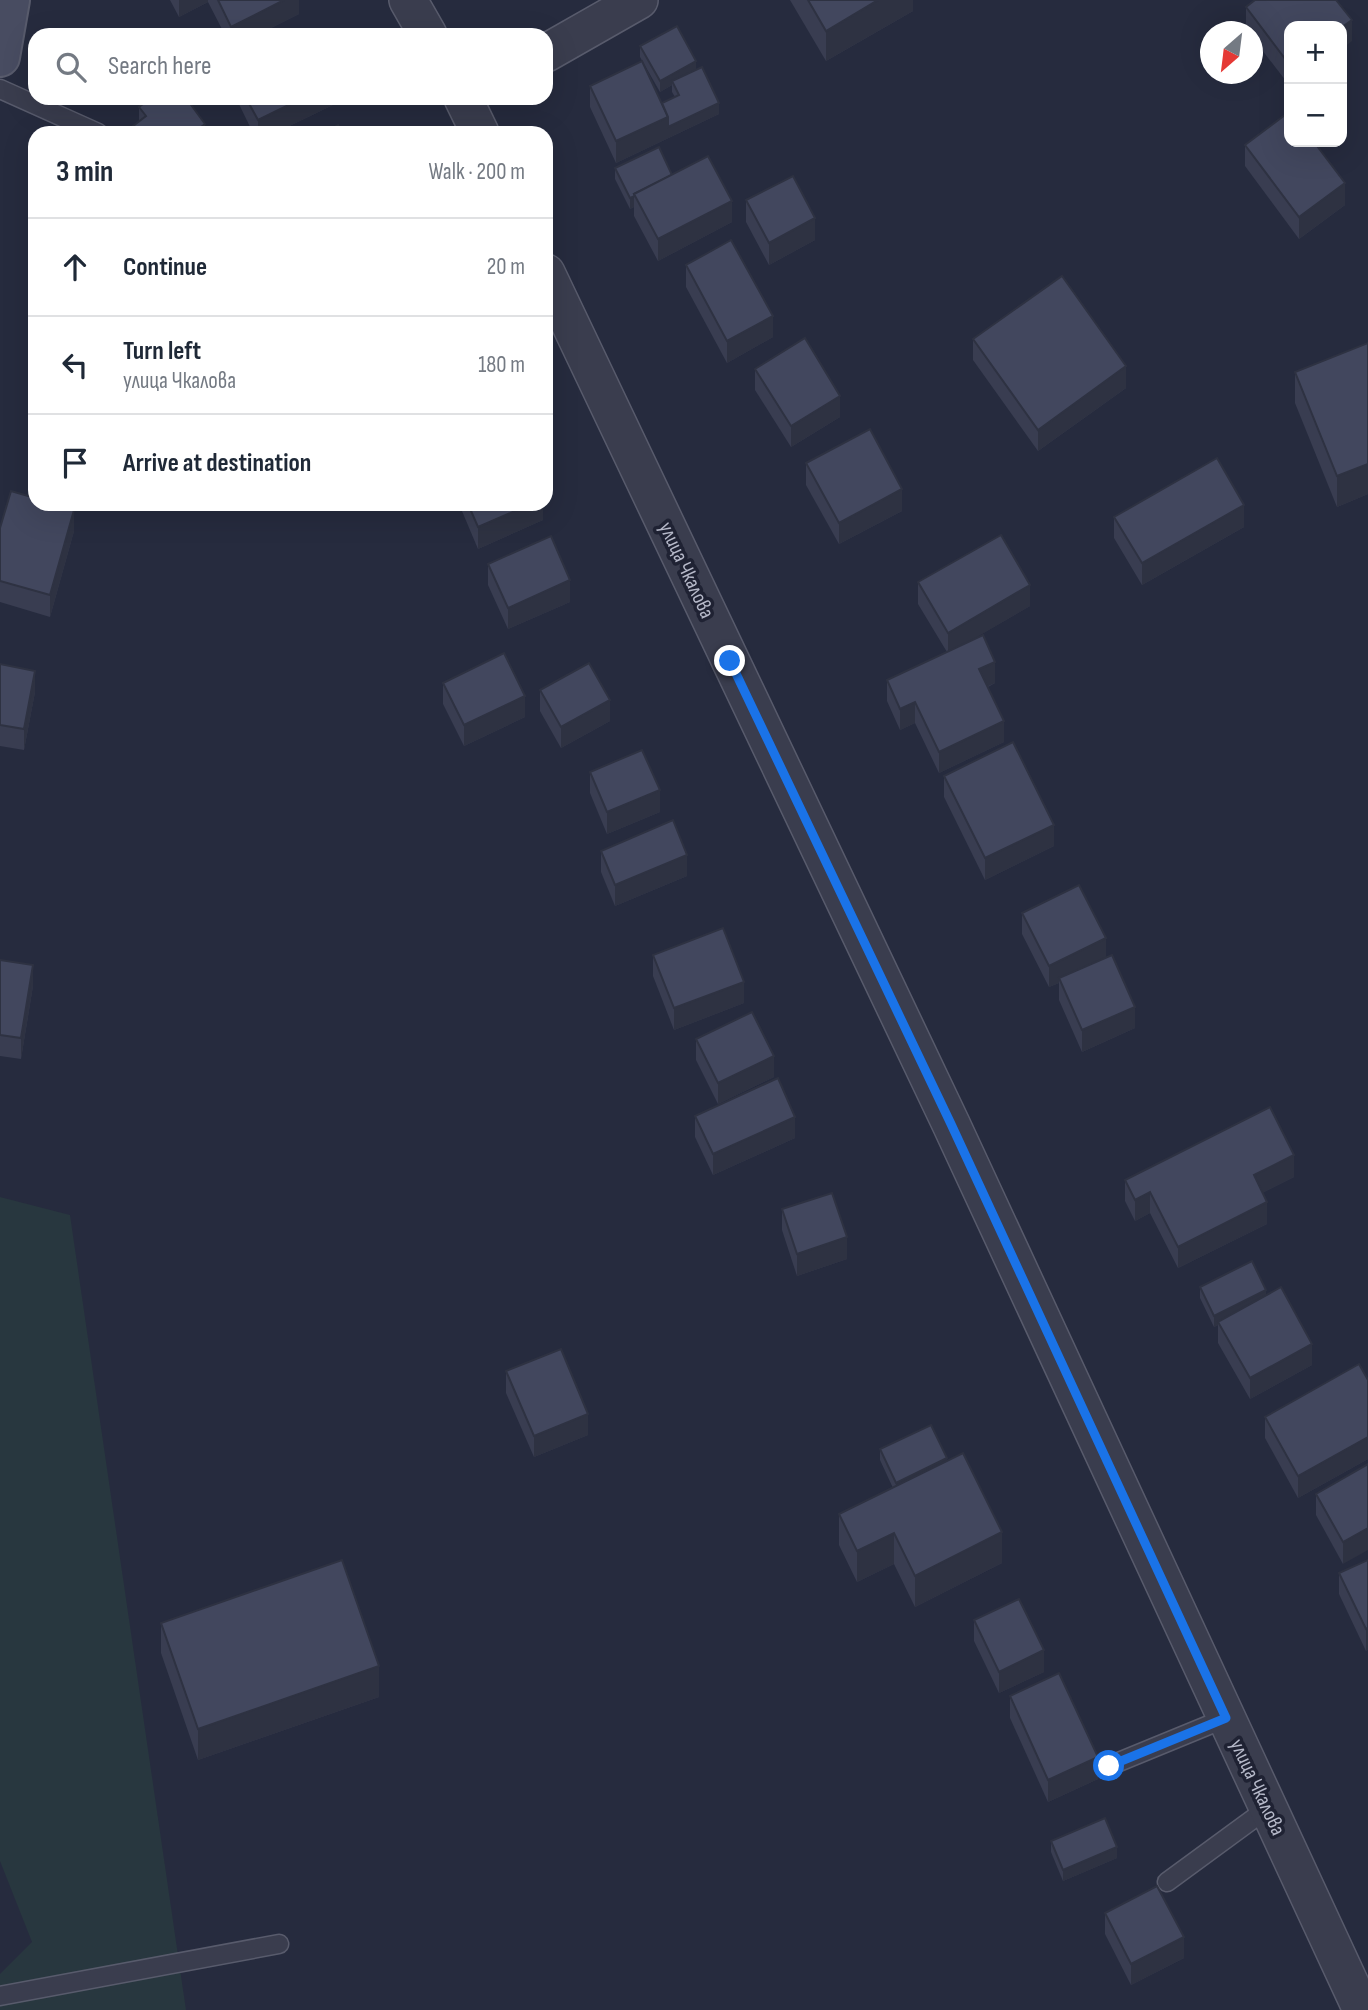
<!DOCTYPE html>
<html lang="en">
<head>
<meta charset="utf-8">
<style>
	body { margin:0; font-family:"Sofia Sans Condensed",sans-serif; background:#f6f6f7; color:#1f2937 }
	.controls { position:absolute; right:21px; top:21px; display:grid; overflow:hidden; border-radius:14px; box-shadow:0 7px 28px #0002 }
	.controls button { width:63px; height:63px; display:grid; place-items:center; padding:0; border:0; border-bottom:2px solid #e0e1e3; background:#fff; color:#1f2937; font:35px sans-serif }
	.compass { position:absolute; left:1200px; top:21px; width:63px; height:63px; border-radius:50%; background:#fff; box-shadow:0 7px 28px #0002; rotate:208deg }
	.stop { position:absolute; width:21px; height:21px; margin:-16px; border:5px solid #1a73e8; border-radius:50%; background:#fff }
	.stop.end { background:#1a73e8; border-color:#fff; box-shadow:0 2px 7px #0008 }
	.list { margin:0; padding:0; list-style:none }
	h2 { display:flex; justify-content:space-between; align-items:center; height:91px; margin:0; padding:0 28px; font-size:30px }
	h2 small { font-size:23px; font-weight:400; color:#747a83 }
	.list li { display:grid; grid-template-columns:46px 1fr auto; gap:21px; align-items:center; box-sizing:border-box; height:98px; padding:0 28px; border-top:2px solid #e0e1e3 }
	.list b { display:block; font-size:26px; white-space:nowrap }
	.list p { margin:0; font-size:23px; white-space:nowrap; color:#747a83 }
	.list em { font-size:23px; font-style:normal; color:#747a83 }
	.icon { flex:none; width:38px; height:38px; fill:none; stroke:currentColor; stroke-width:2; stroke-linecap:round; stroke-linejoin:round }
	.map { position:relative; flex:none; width:1368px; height:2010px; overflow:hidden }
	.search { position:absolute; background:#fff; box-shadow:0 7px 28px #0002; left:28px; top:28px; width:525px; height:77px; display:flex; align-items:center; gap:18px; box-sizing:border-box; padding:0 24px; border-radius:21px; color:#747a83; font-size:26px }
	.panel { position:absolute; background:#fff; box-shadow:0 7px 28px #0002; left:28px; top:126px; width:525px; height:385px; border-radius:21px }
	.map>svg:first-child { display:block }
	.green { fill:#28373f }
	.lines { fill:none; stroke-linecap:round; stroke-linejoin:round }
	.service-casing { stroke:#585b6c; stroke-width:21 }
	.minor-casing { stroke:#585b6c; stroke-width:40 }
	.secondary-casing { stroke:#585b6c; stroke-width:42 }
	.service { stroke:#3a3d4e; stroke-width:18 }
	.minor { stroke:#3a3d4e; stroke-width:37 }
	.secondary { stroke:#484c61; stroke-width:38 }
	.wall { fill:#393d51 }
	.shaded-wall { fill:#2e3242 }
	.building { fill:#42475e; stroke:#2e3242; stroke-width:2 }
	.route { stroke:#1a73e8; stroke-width:9 }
	.labels { text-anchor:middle; stroke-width:7; stroke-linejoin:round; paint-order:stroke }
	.street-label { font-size:21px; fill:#b6b9c9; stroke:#1f2233 }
</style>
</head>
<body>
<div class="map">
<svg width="1368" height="2010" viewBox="0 0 1368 2010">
	<rect width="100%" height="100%" fill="#262b3e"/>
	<path class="green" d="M0,1197L70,1215L186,2010H0V1974L32,1942L0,1861Z"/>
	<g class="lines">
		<defs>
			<g id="service">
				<path d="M0,89L98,133"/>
				<path d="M1109,1766L1226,1718"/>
				<path d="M1167,1882L1268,1808"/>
				<path d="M0,1996L279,1944"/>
			</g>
			<g id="minor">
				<path d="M408,0L428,35"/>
				<path d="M546,53L639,0"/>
				<path d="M463,98L480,133"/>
				<path d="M546,273L951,1124L1362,2010"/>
			</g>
			<path id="secondary" d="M0,57L10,0"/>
		</defs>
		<use href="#service" class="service-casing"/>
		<use href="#minor" class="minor-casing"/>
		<use href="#secondary" class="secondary-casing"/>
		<use href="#service" class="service"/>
		<use href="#minor" class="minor"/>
		<use href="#secondary" class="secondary"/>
	</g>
	<g class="wall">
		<path d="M170,0H299V14L257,35H225L208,2L179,17Z"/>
		<path d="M790,0H913V11L826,61Z"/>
		<path d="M1246,7L1352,41L1289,26V85L1252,37V32H1248L1246,29Z"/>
		<path d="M640,46L696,69L719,114L616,163L590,107V86L662,103L675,97L672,92V85L660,92L640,57Z"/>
		<path d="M236,98H339V102L275,133H253Z"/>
		<path d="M139,107L205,133L139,121Z"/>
		<path d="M1245,145L1345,205L1299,239L1245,166Z"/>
		<path d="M615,168L672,175L732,222L658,261L634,216V207L630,209L615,179Z"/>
		<path d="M746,200L815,240L769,265L746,222Z"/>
		<path d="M686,265L773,337L727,363L686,287Z"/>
		<path d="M973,339L1126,388L1038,451L973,360Z"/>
		<path d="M1368,343V494L1337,507L1295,403V372Z"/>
		<path d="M755,369L840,417L791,447L755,390Z"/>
		<path d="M806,463L902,511L839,544L806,485Z"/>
		<path d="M459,504H543V520L478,549Z"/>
		<path d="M1114,517L1244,527L1142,585L1114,538Z"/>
		<path d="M0,528L74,531L50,617L0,602Z"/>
		<path d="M488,564L570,602L508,629L488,585Z"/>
		<path d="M918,582L1030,606L971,640L995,683L988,687L1004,742L939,773L915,723L900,730L887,701V680L947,652L918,604Z"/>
		<path d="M0,664L35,692L24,750L0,746Z"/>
		<path d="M443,683L525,717L464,746L443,704Z"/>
		<path d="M540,690L610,721L561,748L540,711Z"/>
		<path d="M590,772L660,812L607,834L590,793Z"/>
		<path d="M944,776L1054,846L985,880L944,797Z"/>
		<path d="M601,851L687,876L615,906L601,872Z"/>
		<path d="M1022,913L1106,958L1135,1028L1082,1052L1059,1000V983L1049,987L1022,934Z"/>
		<path d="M653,955L744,1003L674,1030L653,976Z"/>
		<path d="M0,960L33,986L21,1059L0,1056Z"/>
		<path d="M696,1039L774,1077L718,1104L696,1060Z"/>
		<path d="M695,1116L795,1138L713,1175L695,1137Z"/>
		<path d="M1294,1177L1262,1193L1267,1224L1178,1268L1150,1213L1135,1221L1125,1201V1180Z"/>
		<path d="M782,1209L847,1259L797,1276L782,1230Z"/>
		<path d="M1200,1287L1266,1295L1312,1365L1250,1399L1218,1343V1325L1214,1327L1200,1298Z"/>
		<path d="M506,1371L588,1435L534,1457L506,1393Z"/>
		<path d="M1368,1380V1459L1298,1498L1265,1438V1417Z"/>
		<path d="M880,1449L947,1461L1002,1563L915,1607L894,1564L857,1582L839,1545V1514L893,1488L880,1460Z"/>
		<path d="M1368,1464L1343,1564L1316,1515V1494Z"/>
		<path d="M1368,1560V1649L1366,1651L1339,1594V1573Z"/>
		<path d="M974,1620L1044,1672L999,1693L974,1641Z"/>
		<path d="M161,1623L379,1697L198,1760L161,1653Z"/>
		<path d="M1010,1696L1098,1779L1048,1802L1010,1718Z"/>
		<path d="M1051,1841L1117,1858L1063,1881L1051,1852Z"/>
		<path d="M1105,1913L1184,1958L1131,1985L1105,1934Z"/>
	</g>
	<g class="shaded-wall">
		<path d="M179,0H208V2L179,17Z"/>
		<path d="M284,0H299V14L257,35H231V27Z"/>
		<path d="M878,0H913V11L826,61V31Z"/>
		<path d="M1352,20V41L1342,49V27Z"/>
		<path d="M696,61V72L672,81V85L660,92V81Z"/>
		<path d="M303,98H339V102L275,133H258V120Z"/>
		<path d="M719,103V114L616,163V141L668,117Z"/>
		<path d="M205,124V133H193Z"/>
		<path d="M1345,183V205L1299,239V217Z"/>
		<path d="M634,196V207L630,209V198Z"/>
		<path d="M732,201V222L658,261V239Z"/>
		<path d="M815,218V240L769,265V243Z"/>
		<path d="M773,316V337L727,363V341Z"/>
		<path d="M1126,366V388L1038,451V430Z"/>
		<path d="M840,396V417L791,447V426Z"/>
		<path d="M1368,464V494L1337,507V476Z"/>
		<path d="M902,489V511L839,544V523Z"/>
		<path d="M531,504H543V520L478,549V527Z"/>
		<path d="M1244,505V527L1142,585V563Z"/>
		<path d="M74,510V531L50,617V595Z"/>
		<path d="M570,580V602L508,629V608Z"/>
		<path d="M1030,585V606L948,654V633Z"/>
		<path d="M995,662V683L979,690V669Z"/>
		<path d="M35,671V692L24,750V729Z"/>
		<path d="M525,696V717L464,746V725Z"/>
		<path d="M610,700V721L561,748V727Z"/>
		<path d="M915,702V723L900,730V709Z"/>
		<path d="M1004,721V742L939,773V752Z"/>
		<path d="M660,790V812L607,834V812Z"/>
		<path d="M1054,825V846L985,880V858Z"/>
		<path d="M687,855V876L615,906V885Z"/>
		<path d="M1106,938V960L1059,978V983L1049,987V966Z"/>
		<path d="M33,965V986L21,1059V1038Z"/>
		<path d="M744,982V1003L674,1030V1008Z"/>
		<path d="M1135,1007V1028L1082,1052V1030Z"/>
		<path d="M774,1056V1077L718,1104V1083Z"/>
		<path d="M795,1117V1138L713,1175V1154Z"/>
		<path d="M1294,1155V1177L1254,1197V1175Z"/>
		<path d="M1150,1192V1213L1135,1221V1200Z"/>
		<path d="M1267,1202V1224L1178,1268V1247Z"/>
		<path d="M847,1237V1259L797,1276V1254Z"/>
		<path d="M1266,1290V1301L1218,1322V1325L1214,1327V1316Z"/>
		<path d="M1312,1344V1365L1250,1399V1378Z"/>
		<path d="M588,1414V1435L534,1457V1436Z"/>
		<path d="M1368,1437V1459L1298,1498V1476Z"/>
		<path d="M947,1458V1469L896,1494V1483Z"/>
		<path d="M1368,1528V1550L1343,1564V1542Z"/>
		<path d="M1002,1532V1563L915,1607V1576Z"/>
		<path d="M894,1533V1564L857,1582V1551Z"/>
		<path d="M1368,1628V1649L1366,1651V1629Z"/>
		<path d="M1044,1650V1672L999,1693V1672Z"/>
		<path d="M379,1666V1697L198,1760V1729Z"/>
		<path d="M1098,1757V1779L1048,1802V1780Z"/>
		<path d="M1117,1847V1858L1063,1881V1870Z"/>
		<path d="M1184,1937V1958L1131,1985V1964Z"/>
	</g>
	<g class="building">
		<path d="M218,0H284L231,27Z"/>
		<path d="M808,0H878L826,31Z"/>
		<path d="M1255,0H1336L1352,20L1342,27V26H1289V64L1246,7Z"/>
		<path d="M677,26L696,61L660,81L640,46Z"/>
		<path d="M642,61L668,117L616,141L590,86Z"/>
		<path d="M702,67L719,103L668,127V117L662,103L679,95L672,81Z"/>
		<path d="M151,98H186L205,124L193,133H124L146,116L139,107Z"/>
		<path d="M246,98H303L258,120Z"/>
		<path d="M1289,112V142H1314L1345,183L1299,217L1245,145Z"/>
		<path d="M338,125L343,133H325Z"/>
		<path d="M659,147L672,175L634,194L635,196L630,198L615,168Z"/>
		<path d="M708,156L732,201L658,239L634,194Z"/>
		<path d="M793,176L815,218L769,243L746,200Z"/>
		<path d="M731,240L773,316L727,341L686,265Z"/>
		<path d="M1062,276L1126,366L1038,430L973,339Z"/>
		<path d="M805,338L840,396L791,426L755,369Z"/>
		<path d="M1368,343V464L1337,476L1295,372Z"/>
		<path d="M870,429L902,489L839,523L806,463Z"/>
		<path d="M1217,458L1244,505L1142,563L1114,517Z"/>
		<path d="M11,491L35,498V504H55L74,510L50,595L0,581V528Z"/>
		<path d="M468,504H531L478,527Z"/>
		<path d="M1001,535L1030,585L948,633L918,582Z"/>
		<path d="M551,536L570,580L508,608L488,564Z"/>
		<path d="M983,635L995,662L979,669L1004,721L939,752L915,702L900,709L887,680Z"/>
		<path d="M504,653L525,696L464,725L443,683Z"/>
		<path d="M589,663L610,700L561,727L540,690Z"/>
		<path d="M0,664L35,671L24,729L0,725Z"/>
		<path d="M1013,742L1054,825L985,858L944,776Z"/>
		<path d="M642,750L660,790L607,812L590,772Z"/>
		<path d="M673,820L687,855L615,885L601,851Z"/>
		<path d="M1079,885L1106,938L1049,966L1022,913Z"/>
		<path d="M723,928L744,982L674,1008L653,955Z"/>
		<path d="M1112,955L1135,1007L1082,1030L1059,978Z"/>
		<path d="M0,960L33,965L21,1038L0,1035Z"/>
		<path d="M752,1012L774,1056L718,1083L696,1039Z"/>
		<path d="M778,1078L795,1117L713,1154L695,1116Z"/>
		<path d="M1270,1107L1294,1155L1254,1175L1267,1202L1178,1247L1150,1192L1135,1200L1125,1180Z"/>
		<path d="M832,1193L847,1237L797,1254L782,1209Z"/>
		<path d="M1252,1261L1266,1290L1214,1316L1200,1287Z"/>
		<path d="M1281,1287L1312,1344L1250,1378L1218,1322Z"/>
		<path d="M561,1349L588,1414L534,1436L506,1371Z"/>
		<path d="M1359,1364L1368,1380V1437L1298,1476L1265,1417Z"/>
		<path d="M931,1425L947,1458L896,1483L880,1449Z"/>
		<path d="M963,1453L1002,1532L915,1576L894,1533L857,1551L839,1514Z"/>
		<path d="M1368,1464V1528L1343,1542L1316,1494Z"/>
		<path d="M342,1560L379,1666L198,1729L161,1623Z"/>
		<path d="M1368,1560V1628L1366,1629L1339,1573Z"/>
		<path d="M1019,1599L1044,1650L999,1672L974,1620Z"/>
		<path d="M1059,1673L1098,1757L1048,1780L1010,1696Z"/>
		<path d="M1105,1818L1117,1847L1063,1870L1051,1841Z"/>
		<path d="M1157,1886L1184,1937L1131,1964L1105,1913Z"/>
	</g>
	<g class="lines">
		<path class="route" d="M730,661L951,1124L1226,1718L1109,1766"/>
	</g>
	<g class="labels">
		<g class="street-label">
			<text transform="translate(687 570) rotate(65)" y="7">улица Чкалова</text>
			<text transform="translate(1258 1787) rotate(65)" y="7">улица Чкалова</text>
		</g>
	</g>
</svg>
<div class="controls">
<button>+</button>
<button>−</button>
</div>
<svg class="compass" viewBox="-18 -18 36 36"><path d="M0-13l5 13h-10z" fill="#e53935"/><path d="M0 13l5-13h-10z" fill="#747a83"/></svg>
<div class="stop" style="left:1109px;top:1766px"></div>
<div class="stop end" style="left:730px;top:661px"></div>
<div class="search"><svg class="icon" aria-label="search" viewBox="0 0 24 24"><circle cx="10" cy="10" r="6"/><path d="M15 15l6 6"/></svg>Search here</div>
<section class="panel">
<h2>3 min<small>Walk · 200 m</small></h2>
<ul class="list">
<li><svg class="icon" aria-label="ahead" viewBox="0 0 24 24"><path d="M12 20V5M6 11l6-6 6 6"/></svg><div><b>Continue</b></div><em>20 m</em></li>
<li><svg class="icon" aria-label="left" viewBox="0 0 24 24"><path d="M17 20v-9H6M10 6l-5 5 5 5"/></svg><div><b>Turn left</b><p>улица Чкалова</p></div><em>180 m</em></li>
<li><svg class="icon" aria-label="arrive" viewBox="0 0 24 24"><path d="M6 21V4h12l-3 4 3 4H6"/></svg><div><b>Arrive at destination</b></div></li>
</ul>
</section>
</div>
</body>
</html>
